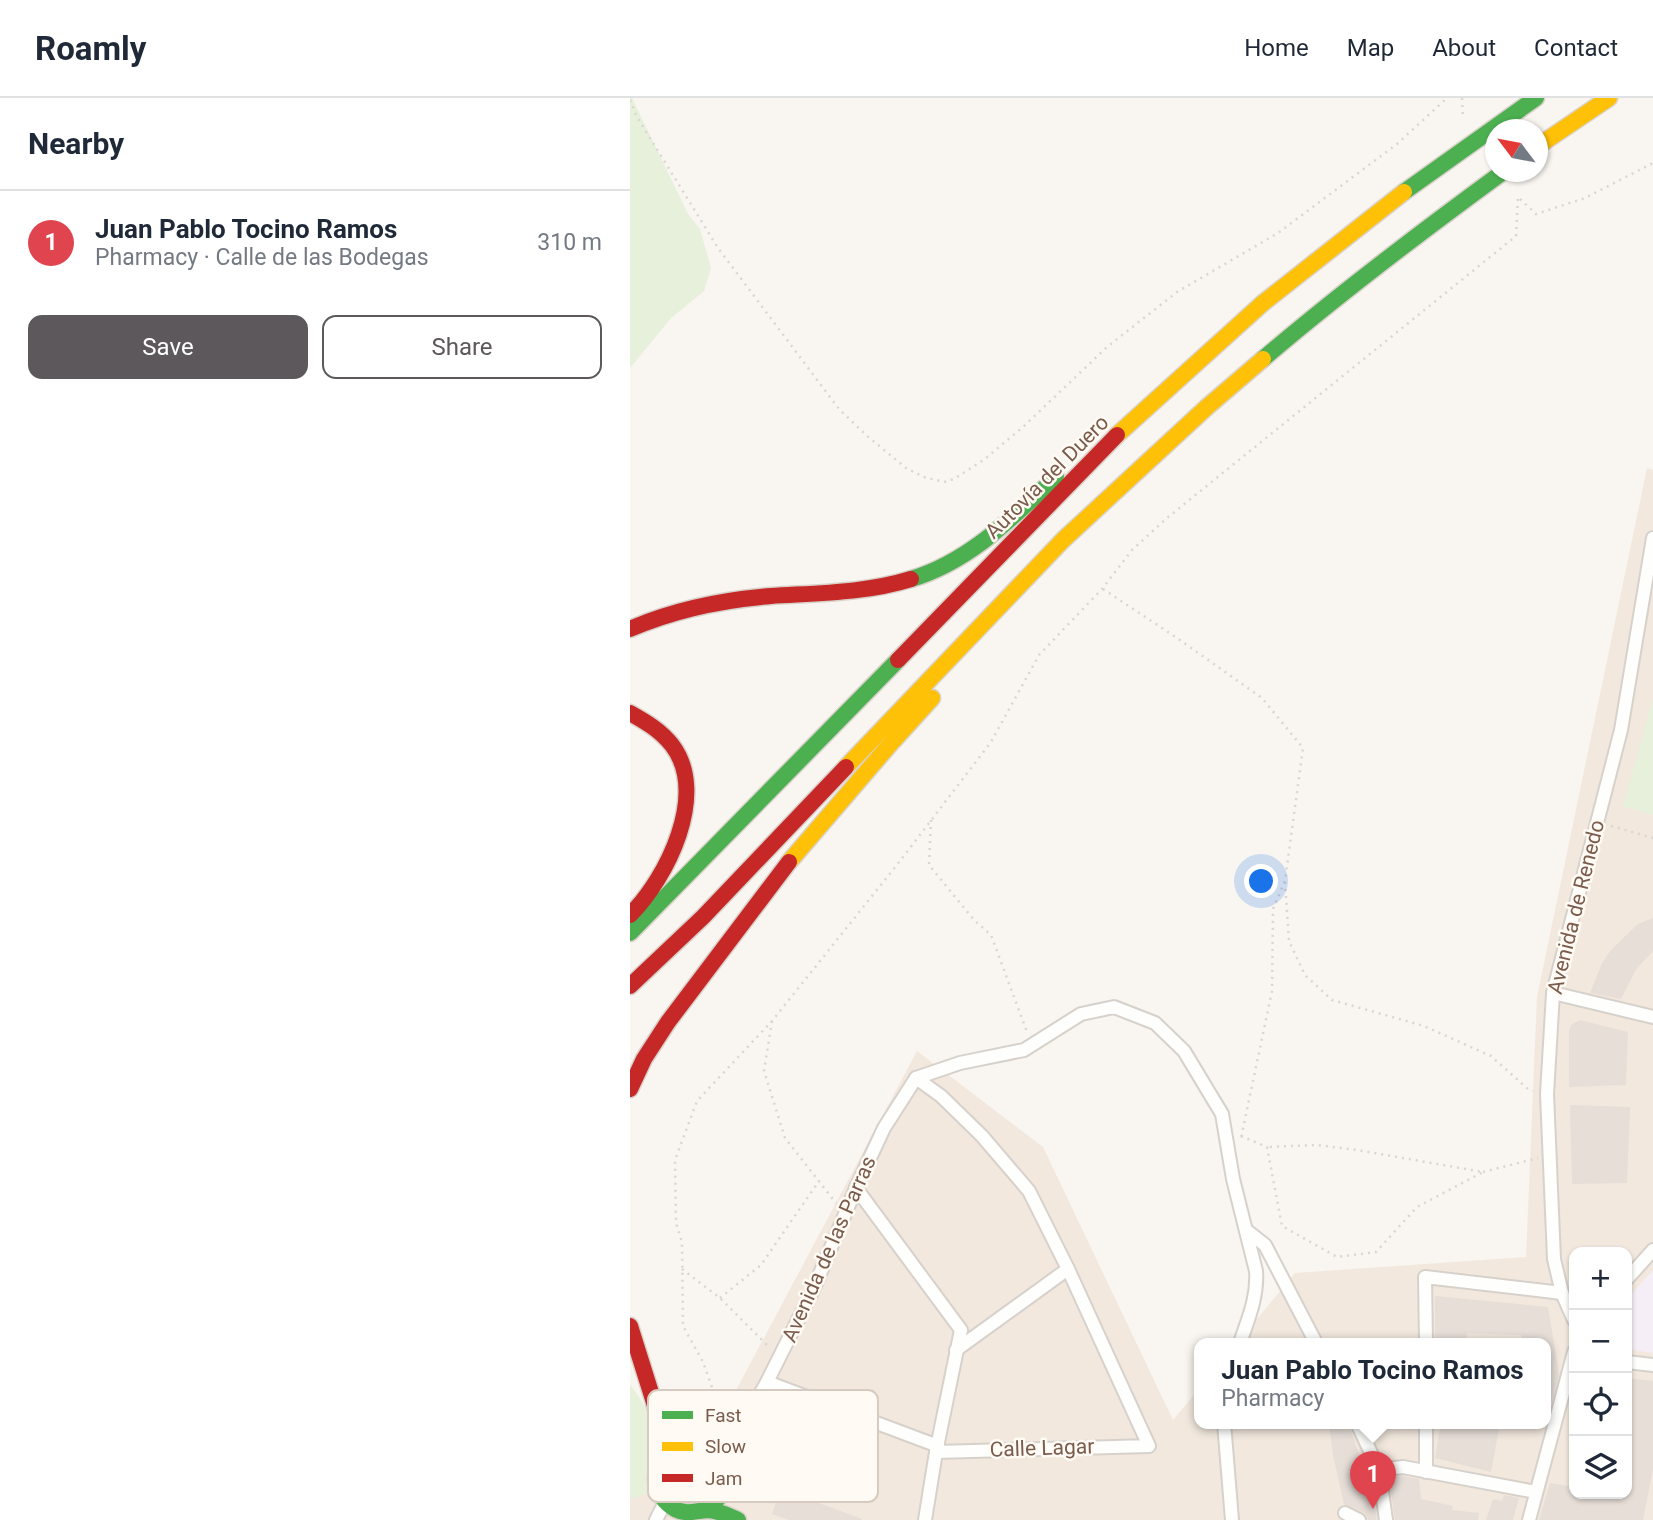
<!DOCTYPE html>
<html lang="en">
<head>
<meta charset="utf-8">
<style>
	body { margin:0; font-family:Roboto,sans-serif; background:#f6f6f7; color:#1f2937 }
	.controls { position:absolute; right:21px; bottom:21px; display:grid; overflow:hidden; border-radius:14px; box-shadow:0 2px 5px #0004 }
	.controls button { width:63px; height:63px; display:grid; place-items:center; padding:0; border:0; border-bottom:2px solid #e0e1e3; background:#fff; color:#1f2937; font:35px sans-serif }
	.compass { position:absolute; left:855px; top:21px; width:63px; height:63px; border-radius:50%; background:#fff; box-shadow:0 2px 5px #0004; rotate:302deg }
	.you { position:absolute; left:632px; top:784px; width:24px; height:24px; margin:-18px; border:5px solid #fff; border-radius:50%; background:#1a73e8; box-shadow:0 0 0 10px #1a73e833 }
	.badge { display:grid; place-items:center; width:46px; height:46px; border-radius:50%; background:#5c585b; color:#fff; font-size:23px; font-weight:700 }
	.pin { position:absolute; translate:-50% -58px; filter:drop-shadow(0 2px 4px #0008) }
	.pin::after { content:''; position:absolute; top:37px; width:24px; height:21px; background:inherit; clip-path:polygon(0 0,100% 0,50% 100%) }
	.popup { position:absolute; left:564px; top:1240px; width:357px; height:91px; box-sizing:border-box; display:grid; place-content:center; border-radius:14px; background:#fff; filter:drop-shadow(0 2px 5px #0005); font-size:23px; white-space:nowrap; color:#747a83 }
	.popup b { font-size:26px; color:#1f2937 }
	.popup::after { content:''; position:absolute; left:50%; top:100%; margin-left:-14px; border:14px solid transparent; border-top-color:#fff }
	.list { margin:0; padding:0; list-style:none }
	h2 { display:flex; justify-content:space-between; align-items:center; height:91px; margin:0; padding:0 28px; font-size:30px }
	h2 small { font-size:23px; font-weight:400; color:#747a83 }
	.list li { display:grid; grid-template-columns:46px 1fr auto; gap:21px; align-items:center; box-sizing:border-box; height:105px; padding:0 28px; border-top:2px solid #e0e1e3 }
	.list b { display:block; font-size:26px; white-space:nowrap }
	.list p { margin:0; font-size:23px; white-space:nowrap; color:#747a83 }
	.list em { font-size:23px; font-style:normal; color:#747a83 }
	.actions { display:flex; gap:14px; padding:21px 28px }
	.actions a { flex:1; padding:16px 0; border:2px solid #5c585b; border-radius:14px; text-align:center; font-size:24px; color:#5c585b }
	.actions .main { background:#5c585b; color:#fff }
	.icon { flex:none; width:38px; height:38px; fill:none; stroke:currentColor; stroke-width:2; stroke-linecap:round; stroke-linejoin:round }
	.map { position:relative; flex:none; width:1023px; height:1422px; overflow:hidden }
	header { display:flex; align-items:center; gap:42px; box-sizing:border-box; height:98px; padding:0 35px; background:#fff; border-bottom:2px solid #e0e1e3 }
	header strong { font-size:33px }
	nav { display:flex; gap:38px; margin-inline-start:auto; font-size:24px }
	main { display:flex }
	aside { flex:1; background:#fff }
	.map>svg:first-child { display:block }
	.residential { fill:#f2e8de; fill-rule:evenodd }
	.education { fill:#f6eef6 }
	.green { fill:#e7f0db }
	.building { fill:#e6ded7 }
	.lines { fill:none; stroke-linecap:round; stroke-linejoin:round }
	.street-casing { stroke:#d7d1cb; stroke-width:16 }
	.fast-casing { stroke:#d9d2cb; stroke-width:19 }
	.slow-casing { stroke:#d9d2cb; stroke-width:19 }
	.jam-casing { stroke:#d9d2cb; stroke-width:19 }
	.path { stroke:#dcd5d0; stroke-width:2.5; stroke-dasharray:2 5; stroke-linecap:butt }
	.street { stroke:#fefefd; stroke-width:12 }
	.fast { stroke:#4caf50; stroke-width:16 }
	.slow { stroke:#ffc107; stroke-width:16 }
	.jam { stroke:#c62828; stroke-width:16 }
	.labels { text-anchor:middle; stroke-width:5; stroke-linejoin:round; paint-order:stroke }
	.street-label { font-size:21px; fill:#7a5c4d; stroke:#fffaf3 }
	.key { fill:#fffaf3; stroke:#d7cbc1; stroke-width:2 }
	.key-label { font-size:19px; fill:#7a5c4d }
</style>
</head>
<body>
<header>
<strong>Roamly</strong>
<nav><a>Home</a><a>Map</a><a>About</a><a>Contact</a></nav>
</header>
<main>
<aside>
<h2>Nearby<small></small></h2>
<ul class="list">
<li><span class="badge" style="background:#e0444e">1</span><div><b>Juan Pablo Tocino Ramos</b><p>Pharmacy · Calle de las Bodegas</p></div><em>310 m</em></li>
</ul>
<div class="actions"><a class="main">Save</a><a>Share</a></div>
</aside>
<div class="map">
<svg width="1023" height="1422" viewBox="0 0 1023 1422">
	<rect width="100%" height="100%" fill="#f9f5f0"/>
	<path class="residential" d="M1017,370L1023,372V1422H0V1304L88,1326L287,953L413,1049L543,1322L570,1290V1325H916V1245H607L665,1175L896,1159L907,899ZM944,1154H997V1396H944Z"/>
	<path class="education" d="M1023,1172V1255L997,1251V1201Z"/>
	<g class="green">
		<path d="M0,0H2L58,116L70,131L81,170L74,193L41,220L0,270Z"/>
		<path d="M1023,600V717L993,708Z"/>
		<path d="M0,1287C16,1306 28,1330 25,1355C24,1361 20,1366 18,1371C16,1379 18,1387 18,1394L4,1401L0,1398Z"/>
	</g>
	<g class="building">
		<path d="M1023,820V853L1007,870L991,901L960,895L972,865L981,852L1008,826Z"/>
		<path d="M950,922L998,934L996,987L939,989V933L942,926Z"/>
		<path d="M940,1007L1000,1009L997,1085L942,1086Z"/>
		<path d="M805,1198L918,1209L929,1276L919,1314H916V1245H893L891,1237L837,1235V1245H805Z"/>
		<path d="M997,1280L1023,1283V1371L1013,1422H909L920,1385L944,1389V1396H997Z"/>
		<path d="M699,1325H713L720,1330L744,1400L747,1422H738L737,1418L733,1414L714,1406L703,1357Z"/>
		<path d="M811,1325H870L861,1374L805,1360Z"/>
		<path d="M773,1378L789,1381L791,1401L823,1408L822,1412L849,1415L848,1422H765L759,1380Z"/>
		<path d="M151,1391L232,1421L231,1422H159L142,1416Z"/>
		<path d="M874,1397L889,1400L883,1422H856L863,1401L872,1403Z"/>
	</g>
	<g class="lines">
		<defs>
			<g id="street">
				<path d="M923,895L1023,919"/>
				<path d="M286,980L311,998L352,1038L399,1093L438,1171L519,1348L306,1354"/>
				<path d="M286,980L330,965L394,952L451,916L484,909L525,925L554,953L592,1016L603,1081L626,1173C628,1199 618,1221 610,1245"/>
				<path d="M226,1090L331,1232L306,1354L295,1422"/>
				<path d="M616,1132L635,1147L686,1245"/>
				<path d="M997,1181L1023,1152"/>
				<path d="M944,1222L932,1195L924,1161L917,996L923,895L991,632L1023,440"/>
				<path d="M796,1245L795,1179L932,1195"/>
				<path d="M326,1252L438,1171"/>
				<path d="M997,1264L1023,1267"/>
				<path d="M137,1284L308,1348"/>
				<path d="M594,1325L602,1422"/>
				<path d="M727,1325L749,1372L756,1422"/>
				<path d="M796,1325V1374"/>
				<path d="M74,1348L91,1340L110,1326"/>
				<path d="M749,1372L773,1369L906,1394"/>
				<path d="M95,1373L98,1359L103,1344L137,1284L184,1190L226,1090L254,1030L286,980"/>
				<path d="M715,1415L729,1422"/>
				<path d="M26,1422L35,1404"/>
				<path d="M899,1422L944,1254"/>
			</g>
			<g id="fast">
				<path d="M774,94L906,0"/>
				<path d="M633,261C710,195 791,134 873,74"/>
				<path d="M281,481C339,464 383,419 426,379"/>
				<path d="M0,835L268,562"/>
				<path d="M77,1412C85,1404 93,1397 95,1386C98,1368 84,1348 67,1346C47,1343 26,1360 26,1381C26,1393 34,1405 45,1411C57,1417 65,1413 77,1412C88,1412 99,1418 108,1422"/>
			</g>
			<g id="slow">
				<path d="M908,48L979,0"/>
				<path d="M487,337L633,205L774,94"/>
				<path d="M216,669L433,442L577,309L633,261"/>
				<path d="M159,764L262,644L302,600"/>
			</g>
			<g id="jam">
				<path d="M0,531C46,511 92,502 141,498C188,495 236,495 281,481"/>
				<path d="M268,562L487,337"/>
				<path d="M0,615C16,624 30,632 42,647C79,696 37,780 0,817"/>
				<path d="M0,888L73,819L216,669"/>
				<path d="M0,991L14,961L38,924L159,764"/>
				<path d="M0,1228L33,1333V1359"/>
				<path d="M29,1318L37,1328L58,1346"/>
			</g>
		</defs>
		<use href="#street" class="street-casing"/>
		<use href="#fast" class="fast-casing"/>
		<use href="#slow" class="slow-casing"/>
		<use href="#jam" class="jam-casing"/>
		<g class="path">
			<path d="M832,0L833,21"/>
			<path d="M0,2L7,19L88,150L209,311L236,337L276,370L294,379L314,384L324,381L355,361L394,328L477,249L547,194L648,135L767,46L817,0"/>
			<path d="M890,101L906,116L955,100L1023,65"/>
			<path d="M473,491L547,540L632,600L673,650L655,783L643,811L642,893L611,1040"/>
			<path d="M301,722L299,767L344,822L361,837L397,934"/>
			<path d="M981,728L1023,740"/>
			<path d="M655,784L659,843L675,877L702,902L794,928L861,958L898,991L903,993"/>
			<path d="M142,923L134,973L155,1040L206,1105"/>
			<path d="M611,1038L637,1049L652,1128L707,1159L746,1154L787,1109L853,1074L727,1052L687,1047L637,1049"/>
			<path d="M853,1074L908,1060"/>
			<path d="M52,1171L90,1200L140,1250"/>
			<path d="M90,1200L131,1167L189,1083"/>
			<path d="M99,1319L88,1306L73,1264L53,1228L52,1144L46,1125L45,1062L67,1003L142,923L270,763L361,644L409,557L472,491L502,452L537,420L886,138L888,100"/>
		</g>
		<use href="#street" class="street"/>
		<use href="#fast" class="fast"/>
		<use href="#slow" class="slow"/>
		<use href="#jam" class="jam"/>
	</g>
	<g class="labels">
		<g class="street-label">
			<text transform="translate(417 379) rotate(-45)" y="7">Autovía del Duero</text>
			<text transform="translate(946 809) rotate(-76)" y="7">Avenida de Renedo</text>
			<text transform="translate(199 1151) rotate(-66)" y="7">Avenida de las Parras</text>
			<text transform="translate(412 1350) rotate(-2)" y="7">Calle Lagar</text>
		</g>
	</g>
	<rect x="18" y="1292" width="230" height="112" rx="10" class="key"/>
	<rect x="32" y="1313" width="31" height="8" fill="#4caf50"/>
	<rect x="32" y="1344" width="31" height="9" fill="#ffc107"/>
	<rect x="32" y="1376" width="31" height="8" fill="#c62828"/>
	<g class="key-label">
		<text x="75" y="1324">Fast</text>
		<text x="75" y="1355">Slow</text>
		<text x="75" y="1387">Jam</text>
	</g>
</svg>
<div class="controls">
<button>+</button>
<button>−</button>
<button><svg class="icon" aria-label="locate" viewBox="0 0 24 24"><circle cx="12" cy="12" r="6"/><path d="M12 2v4M12 18v4M2 12h4M18 12h4"/></svg></button>
<button><svg class="icon" aria-label="layers" viewBox="0 0 24 24"><path d="M12 4l9 5-9 5-9-5zM3 14l9 5 9-5"/></svg></button>
</div>
<svg class="compass" viewBox="-18 -18 36 36"><path d="M0-13l5 13h-10z" fill="#e53935"/><path d="M0 13l5-13h-10z" fill="#747a83"/></svg>
<div class="you"></div>
<div class="pin badge" style="left:743px;top:1411px;background:#e0444e">1</div>
<div class="popup"><b>Juan Pablo Tocino Ramos</b>Pharmacy</div>
</div>
</main>
</body>
</html>
